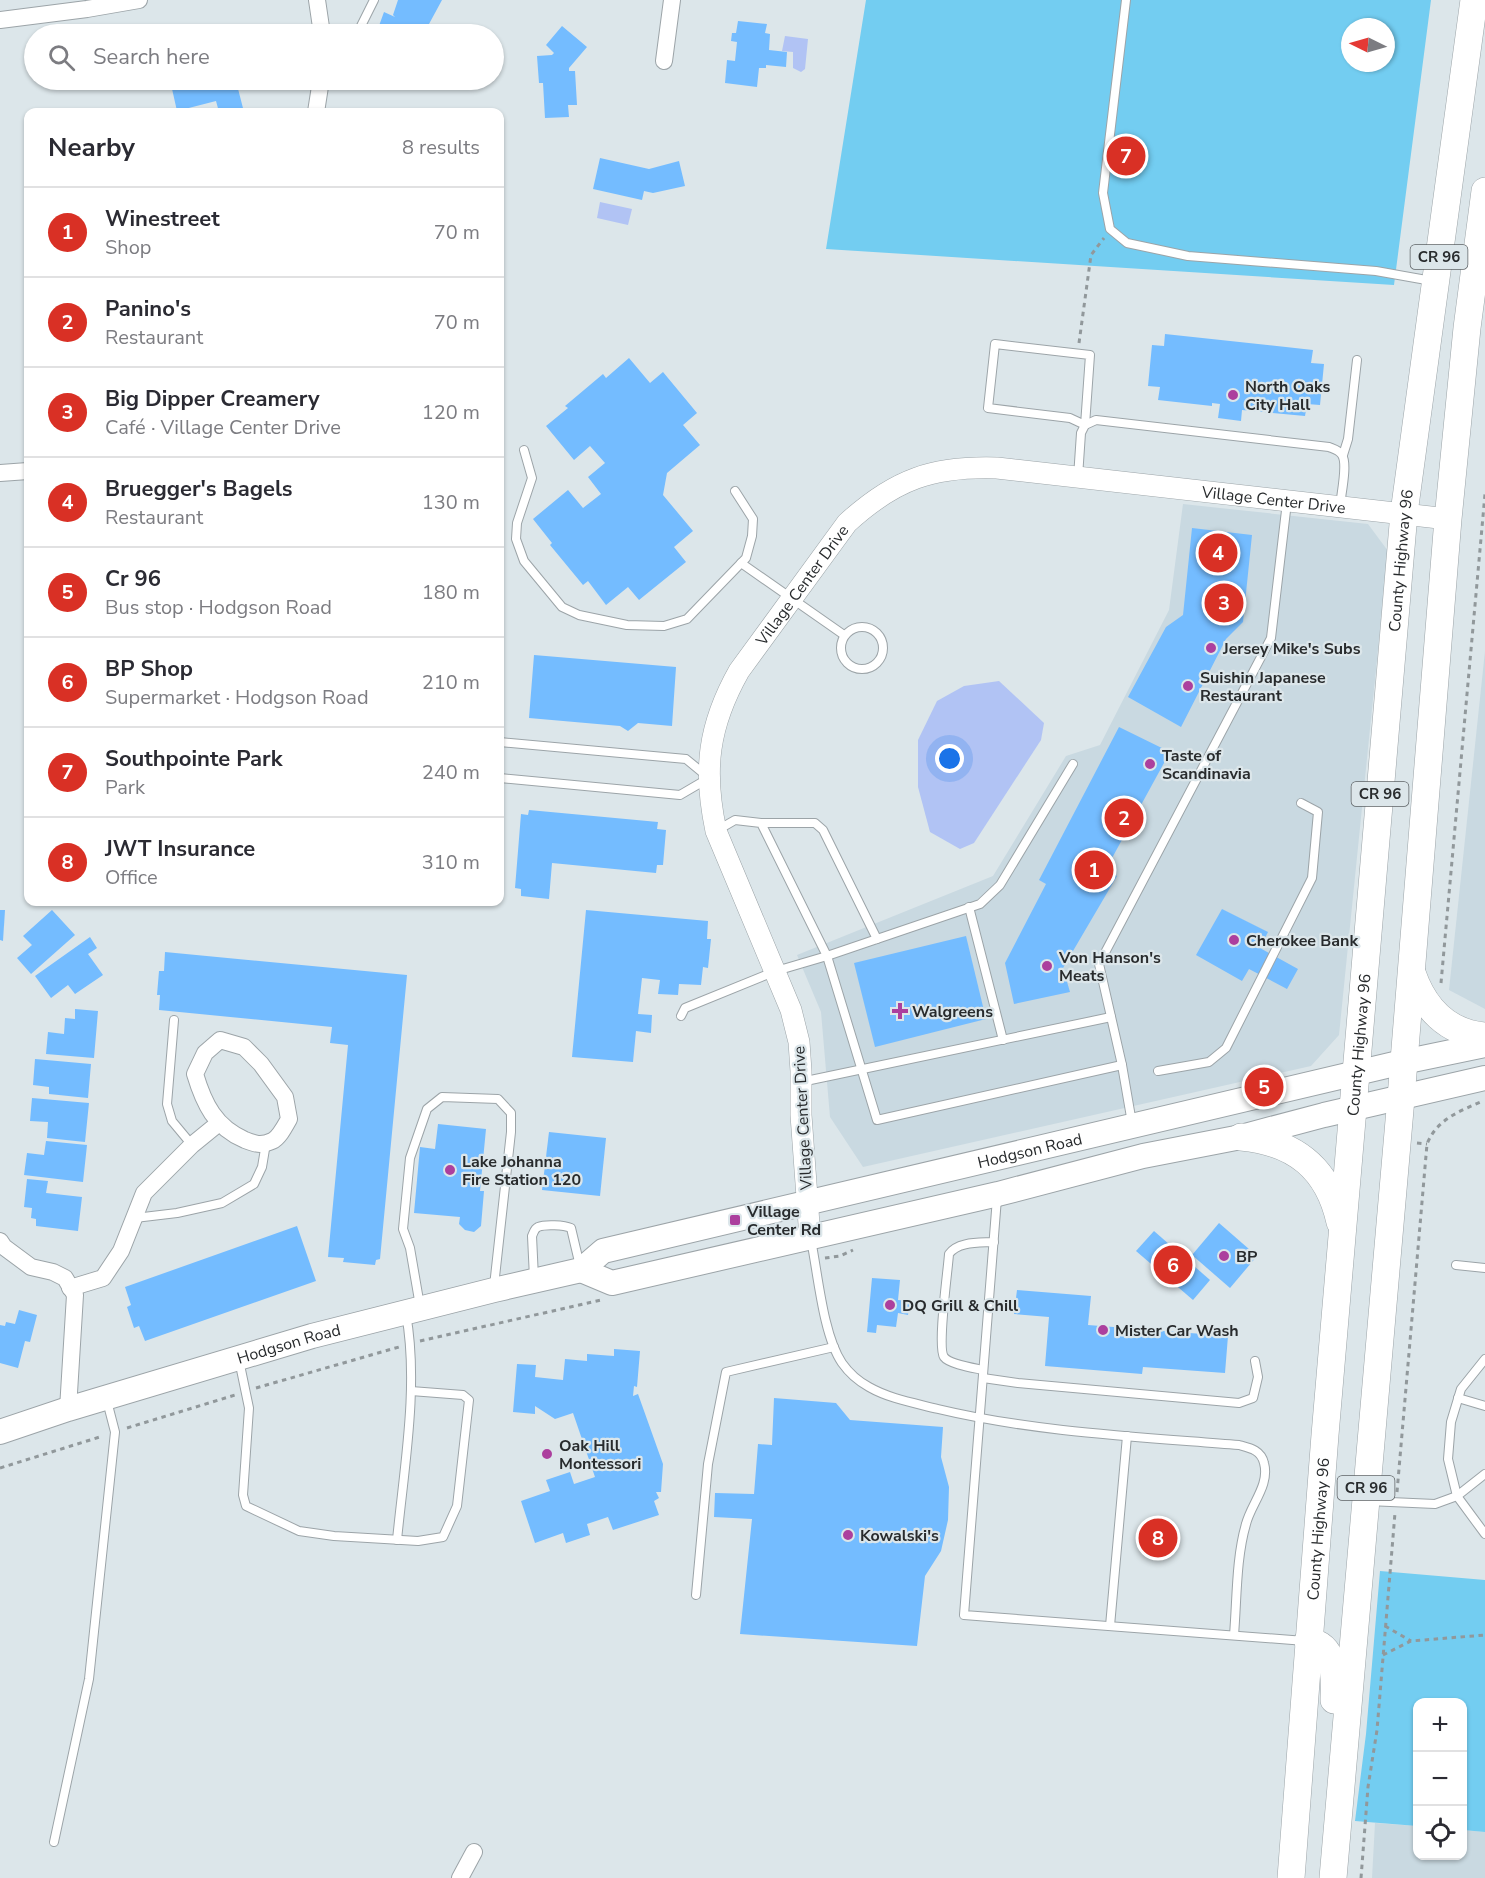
<!DOCTYPE html>
<html lang="en">
<head>
<meta charset="utf-8">
<style>
	body { margin:0; font-family:"Nunito Sans",sans-serif; background:#f2f2f3; color:#2b2b33 }
	.controls { position:absolute; right:18px; bottom:18px; display:grid; overflow:hidden; border-radius:12px; box-shadow:0 2px 4px #0004 }
	.controls button { width:54px; height:54px; display:grid; place-items:center; padding:0; border:0; border-bottom:2px solid #e1e1e2; background:#fff; color:#2b2b33; font:30px sans-serif }
	.compass { position:absolute; left:1341px; top:18px; width:54px; height:54px; border-radius:50%; background:#fff; box-shadow:0 2px 4px #0004; rotate:275deg }
	.you { position:absolute; left:950px; top:759px; width:21px; height:21px; margin:-15px; border:4px solid #fff; border-radius:50%; background:#1a73e8; box-shadow:0 0 0 9px #1a73e833 }
	.badge { display:grid; place-items:center; width:39px; height:39px; border-radius:50%; background:#d93025; color:#fff; font-size:20px; font-weight:700 }
	.pin { position:absolute; translate:-50% -50%; border:3px solid #fff; box-shadow:0 2px 6px #0006 }
	.list { margin:0; padding:0; list-style:none }
	h2 { display:flex; justify-content:space-between; align-items:center; height:78px; margin:0; padding:0 24px; font-size:26px }
	h2 small { font-size:20px; font-weight:400; color:#7c7c81 }
	.list li { display:grid; grid-template-columns:39px 1fr auto; gap:18px; align-items:center; box-sizing:border-box; height:90px; padding:0 24px; border-top:2px solid #e1e1e2 }
	.list b { display:block; font-size:22px; white-space:nowrap }
	.list p { margin:0; font-size:20px; white-space:nowrap; color:#7c7c81 }
	.list em { font-size:20px; font-style:normal; color:#7c7c81 }
	.icon { flex:none; width:33px; height:33px; fill:none; stroke:currentColor; stroke-width:2; stroke-linecap:round; stroke-linejoin:round }
	.map { position:relative; flex:none; width:1485px; height:1878px; overflow:hidden }
	.search { position:absolute; background:#fff; box-shadow:0 2px 4px #0004; left:24px; top:24px; width:480px; height:66px; display:flex; align-items:center; gap:15px; box-sizing:border-box; padding:0 21px; border-radius:33px; color:#7c7c81; font-size:22px }
	.panel { position:absolute; background:#fff; box-shadow:0 2px 4px #0004; left:24px; top:108px; width:480px; height:798px; border-radius:12px }
	.map>svg:first-child { display:block }
	.built { fill:#c9d9e1 }
	.green { fill:#73cdf1; fill-rule:evenodd }
	.water { fill:#b1c3f4 }
	.building { fill:#74bcff }
	.lines { fill:none; stroke-linecap:round; stroke-linejoin:round }
	.service-casing { stroke:#9ca4a8; stroke-width:10 }
	.minor-casing { stroke:#9ca4a8; stroke-width:18 }
	.tertiary-casing { stroke:#9ca4a8; stroke-width:22 }
	.secondary-casing { stroke:#9ca4a8; stroke-width:26 }
	.primary-casing { stroke:#9ca4a8; stroke-width:28 }
	.path { stroke:#91989b; stroke-width:3; stroke-dasharray:4.5 4.5; stroke-linecap:butt }
	.service { stroke:#fff; stroke-width:8 }
	.minor { stroke:#fff; stroke-width:16 }
	.tertiary { stroke:#fff; stroke-width:21 }
	.secondary { stroke:#fff; stroke-width:24 }
	.primary { stroke:#fff; stroke-width:27 }
	.poi-dot { fill:#ac3f9e; stroke:#dce6ea; stroke-width:2 }
	.labels { text-anchor:middle; stroke-width:4.5; stroke-linejoin:round; paint-order:stroke }
	.shield { fill:#dce6ea; stroke:#5e6366; stroke-width:1.5 }
	.shield-label { font-size:15px; font-weight:bold; fill:#282b2d }
	.poi-label { font-size:16px; font-weight:bold; fill:#282b2d; stroke:#dce6ea; text-anchor:start }
	.street-label { font-size:16px; fill:#282b2d; stroke:#dce6ea }
</style>
</head>
<body>
<div class="map">
<svg width="1485" height="1878" viewBox="0 0 1485 1878">
	<rect width="100%" height="100%" fill="#dce6ea"/>
	<g class="built">
		<path d="M1183,504L1368,524L1388,551L1339,1035L1311,1066L863,1167L830,1117L821,1012L797,955L993,876L1066,756L1100,745L1169,610Z"/>
		<path d="M1485,651V1009L1449,990Z"/>
		<path d="M1375,1823L1417,1826L1418,1856H1462L1463,1830L1485,1832V1878H1372Z"/>
	</g>
	<g class="green">
		<path d="M866,0H1431L1394,285L826,249ZM1350,27H1386V63H1350Z"/>
		<path d="M1380,1571L1485,1580V1832L1463,1830L1462,1702H1418L1417,1826L1355,1821L1366,1734Z"/>
	</g>
	<g class="water">
		<path d="M785,36L808,39L805,69L801,72L793,68V52L782,51Z"/>
		<path d="M600,202L632,209L628,225L597,218Z"/>
		<path d="M999,681L1044,723L1041,740L974,843L960,849L930,832L918,787V740L937,701L964,686Z"/>
	</g>
	<g class="building">
		<path d="M398,0H442L429,24L436,30L435,34H376L384,12L395,17L393,15Z"/>
		<path d="M738,21L767,24L765,33L770,34L769,50L787,52L786,67L766,65V68H759L757,87L725,83L727,60L735,61L737,42L731,41L732,33H736Z"/>
		<path d="M562,26L587,47L569,68V71H575L577,105H568L569,117L545,118L543,83H539L537,56L552,55L554,53L546,45Z"/>
		<path d="M170,80H224L225,83L236,81L244,112H219L216,101L177,111Z"/>
		<path d="M600,158L649,169L679,161L685,186L653,193L644,191L642,200L593,189Z"/>
		<path d="M1165,334L1313,350L1311,363L1324,364L1320,405L1307,404L1305,416L1242,410L1241,421L1218,418L1220,404L1212,403V406L1158,400L1160,387L1148,386L1152,345L1164,346Z"/>
		<path d="M629,358L650,383L663,372L697,413L683,425L700,445L667,473L663,495L693,531L674,547L686,562L639,600L628,587L606,605L588,581L583,585L550,545L552,543L533,519L568,490L583,508L601,494L588,477L605,463L590,446L574,460L546,426L568,408L565,406L603,374L606,378Z"/>
		<path d="M1192,528L1252,535L1243,622L1226,639L1181,727L1128,697L1166,627L1183,615Z"/>
		<path d="M534,655L676,667L672,726L638,723L628,731L620,726L529,718Z"/>
		<path d="M1119,727L1170,752L1106,869L1117,876L1063,968L1070,992L1014,1004L1005,963L1046,884L1039,880Z"/>
		<path d="M529,810L658,822L657,829L666,830L663,865H657L656,873L552,863L549,899L521,896V889L515,888L521,814L528,815Z"/>
		<path d="M1222,909L1268,932L1260,948L1298,969L1287,989L1249,969L1242,981L1196,955Z"/>
		<path d="M0,910H5L3,941L0,940Z"/>
		<path d="M52,910L75,935L31,974L17,958L32,945L23,936Z"/>
		<path d="M586,910L708,921L707,939H711L708,968L703,967L701,985L679,984L678,995L658,994L660,980L642,978L638,1014L652,1015L651,1033L636,1031L633,1062L572,1057Z"/>
		<path d="M966,936L986,1019L875,1047L854,963Z"/>
		<path d="M90,937L97,948L88,954L103,975L75,994L68,985L51,998L35,976Z"/>
		<path d="M165,952L407,975L380,1259L376,1260L375,1265L343,1262L344,1258L328,1257L348,1045L330,1043L332,1027L159,1010L160,995H157L159,971H164Z"/>
		<path d="M75,1009L98,1011L94,1058L46,1054L48,1032L64,1034L65,1018L75,1019Z"/>
		<path d="M35,1059L91,1064L88,1098L49,1094V1087L33,1085Z"/>
		<path d="M32,1098L89,1103L85,1142L47,1138L48,1122L30,1121Z"/>
		<path d="M438,1124L486,1129L480,1191H484L481,1226L474,1232L465,1230L459,1224L460,1217L414,1213L420,1147L435,1149Z"/>
		<path d="M549,1132L606,1138L600,1196L542,1190Z"/>
		<path d="M46,1141L87,1145L83,1182L24,1175L27,1153L44,1155Z"/>
		<path d="M27,1179L48,1181L46,1193L82,1197L78,1231L36,1226V1219L31,1218L32,1208L24,1207Z"/>
		<path d="M1219,1223L1257,1256L1230,1288L1192,1255Z"/>
		<path d="M297,1226L316,1281L145,1341L139,1326L134,1328L127,1307L131,1305L125,1287Z"/>
		<path d="M1154,1231L1210,1280L1193,1300L1136,1251Z"/>
		<path d="M872,1278L900,1280L898,1300L910,1301L908,1315L898,1313L896,1327L877,1325L876,1333L867,1332Z"/>
		<path d="M1017,1290L1091,1296L1088,1325L1228,1336L1225,1373L1143,1367L1142,1374L1045,1366L1049,1317L1014,1314Z"/>
		<path d="M19,1310L37,1315L30,1342L25,1341L18,1368L0,1363V1325L5,1326L6,1322L15,1324Z"/>
		<path d="M614,1349L640,1351L637,1387L634,1386L633,1396L638,1394L663,1464L661,1492H656L659,1498L654,1501L659,1515L613,1530L608,1517L587,1524L590,1535L566,1543L563,1533L535,1543L521,1501L550,1491L546,1480L570,1472L574,1484L595,1477L573,1413L555,1419L535,1406V1414L513,1412L517,1364L536,1365L535,1377L563,1380L565,1359L587,1361V1354L614,1356Z"/>
		<path d="M774,1398L836,1403L850,1420L943,1427L941,1457L949,1487L948,1520L941,1551L925,1576L917,1646L740,1634L752,1519L714,1517L715,1493L754,1494L758,1444L772,1445Z"/>
	</g>
	<g class="lines">
		<defs>
			<g id="service">
				<path d="M1126,0L1103,193L1110,229L1127,243L1188,256L1376,271L1432,281"/>
				<path d="M357,34L374,0"/>
				<path d="M995,344L1090,355L1085,425L1070,418L988,408Z"/>
				<path d="M524,450L532,478L517,523L516,539L524,561L562,607L579,615L627,625L664,626L687,619L746,558L752,536L753,519L735,491"/>
				<path d="M1343,455L1348,439L1357,360"/>
				<path d="M1078,477L1081,433L1085,425L1096,420L1329,447C1334,449 1339,450 1342,455C1348,464 1341,494 1340,506"/>
				<path d="M741,563L844,635"/>
				<circle cx="862" cy="648" r="21"/>
				<path d="M500,742L686,759L709,778L680,795L500,778"/>
				<path d="M761,823H815L823,830L877,939"/>
				<path d="M716,831L735,820L761,823L827,956L877,1120L1122,1065"/>
				<path d="M969,907L1003,1040"/>
				<path d="M681,1016L685,1008L776,971L827,956L980,904L1000,885L1073,764"/>
				<path d="M174,1020L167,1104L172,1121L192,1145"/>
				<path d="M1158,1071L1209,1062L1226,1048L1312,878L1318,812L1301,803"/>
				<path d="M801,1082L1111,1017"/>
				<path d="M1132,1123L1122,1065L1099,964L1271,638L1287,502"/>
				<path d="M997,1198L964,1615L1305,1641"/>
				<path d="M135,1218L177,1213L222,1203L254,1184L262,1167L266,1143"/>
				<path d="M811,1240C818,1274 823,1335 842,1363C849,1373 858,1381 869,1387C890,1399 915,1403 938,1409C1034,1432 1141,1437 1239,1445C1250,1448 1261,1450 1264,1463C1270,1485 1251,1504 1246,1524C1236,1558 1237,1599 1234,1635"/>
				<path d="M1456,1265L1485,1268"/>
				<path d="M534,1278L532,1236C534,1232 534,1229 538,1227C545,1224 564,1225 571,1228L580,1266"/>
				<path d="M420,1306L410,1248L403,1229L410,1158L427,1109L442,1097L498,1099L511,1113V1132L494,1286"/>
				<path d="M1485,1359L1461,1389L1451,1422L1448,1459L1457,1496L1485,1534"/>
				<path d="M239,1360L249,1408L243,1495L246,1506L299,1531L334,1536L418,1541L443,1537L457,1506L469,1400L463,1395L411,1391"/>
				<path d="M983,1370C974,1368 949,1364 944,1357C937,1347 948,1270 949,1254C958,1241 980,1243 994,1242"/>
				<path d="M983,1378L1018,1383L1239,1403L1253,1398L1258,1377L1255,1361"/>
				<path d="M1458,1398L1485,1406"/>
				<path d="M1368,1501L1435,1504L1457,1496L1485,1474"/>
				<path d="M397,1540C404,1468 419,1385 406,1314"/>
				<path d="M696,1595L708,1464L726,1372L834,1347"/>
				<path d="M1110,1626L1127,1436"/>
				<path d="M54,1842L89,1679L115,1432L107,1401"/>
			</g>
			<g id="minor">
				<path d="M317,0L322,34"/>
				<path d="M0,20L87,9L139,0"/>
				<path d="M664,61L672,0"/>
				<path d="M316,112L321,80"/>
				<path d="M0,473L28,471"/>
				<path d="M220,1040L244,1047L261,1064L285,1097L289,1119C285,1126 279,1138 272,1141C261,1146 255,1144 245,1140C215,1127 204,1104 195,1074L205,1053Z"/>
				<path d="M0,1241L4,1247L31,1267L53,1272L65,1278L75,1295L68,1409"/>
				<path d="M70,1288L103,1278L121,1251L144,1193L192,1145L219,1123"/>
				<path d="M460,1878L474,1852"/>
			</g>
			<g id="tertiary">
				<path id="s1" d="M810,1238L801,1115V1071L799,1042L791,1010L716,831C703,770 708,726 739,671L847,523C895,479 933,466 997,468L1448,519"/>
			</g>
			<g id="secondary">
				<path d="M581,1270L612,1283L998,1194L1143,1156L1241,1137L1324,1115L1485,1078"/>
				<path id="s2" d="M0,1432L68,1409L312,1336L494,1290L581,1270L603,1251L1403,1062L1485,1045"/>
			</g>
			<g id="primary">
				<path d="M1412,973C1424,1008 1447,1033 1485,1036"/>
				<path d="M1241,1137C1295,1142 1328,1168 1340,1222"/>
				<path d="M1308,1641C1336,1645 1335,1677 1334,1700"/>
				<path id="s3" d="M1291,1878L1325,1435L1404,513L1474,0"/>
				<path d="M1333,1878L1401,1098L1448,519L1467,328L1485,191"/>
			</g>
		</defs>
		<use href="#service" class="service-casing"/>
		<use href="#minor" class="minor-casing"/>
		<use href="#tertiary" class="tertiary-casing"/>
		<use href="#secondary" class="secondary-casing"/>
		<use href="#primary" class="primary-casing"/>
		<g class="path">
			<path d="M1079,343L1091,255L1104,238"/>
			<path d="M1441,983L1485,494"/>
			<path d="M1417,1143L1427,1144"/>
			<path d="M825,1258L840,1256L853,1250"/>
			<path d="M420,1341L601,1300"/>
			<path d="M256,1388L399,1347"/>
			<path d="M127,1428L235,1395"/>
			<path d="M0,1468L103,1436"/>
			<path d="M1397,1492L1427,1144C1437,1119 1460,1111 1483,1101"/>
			<path d="M1385,1626L1411,1641"/>
			<path d="M1383,1655L1411,1641L1485,1635"/>
			<path d="M1361,1878L1368,1787L1377,1730L1395,1513"/>
		</g>
		<use href="#service" class="service"/>
		<use href="#minor" class="minor"/>
		<use href="#tertiary" class="tertiary"/>
		<use href="#secondary" class="secondary"/>
		<use href="#primary" class="primary"/>
	</g>
	<g class="poi-dot">
		<circle cx="1233" cy="395" r="6"/>
		<circle cx="1211" cy="648" r="6"/>
		<circle cx="1188" cy="686" r="6"/>
		<circle cx="1150" cy="764" r="6"/>
		<circle cx="1234" cy="940" r="6"/>
		<circle cx="1047" cy="966" r="6"/>
		<path d="M897 1002h6v6h6v6h-6v6h-6v-6h-6v-6h6z"/>
		<circle cx="450" cy="1170" r="6"/>
		<rect x="729" y="1214" width="12" height="12" rx="3"/>
		<circle cx="1224" cy="1256" r="6"/>
		<circle cx="890" cy="1305" r="6"/>
		<circle cx="1103" cy="1330" r="6"/>
		<circle cx="547" cy="1454" r="6"/>
		<circle cx="848" cy="1535" r="6"/>
	</g>
	<g class="labels">
		<g class="shield">
			<rect x="1410.5" y="245" width="57" height="24" rx="4.5"/>
			<rect x="1351.5" y="782" width="57" height="24" rx="4.5"/>
			<rect x="1337.5" y="1476" width="57" height="24" rx="4.5"/>
		</g>
		<g class="shield-label">
			<text x="1439" y="262">CR 96</text>
			<text x="1380" y="799">CR 96</text>
			<text x="1366" y="1493">CR 96</text>
		</g>
		<g class="poi-label">
			<text x="1245" y="392">North Oaks<tspan x="1245" dy="18">City Hall</tspan></text>
			<text x="1223" y="654">Jersey Mike's Subs</text>
			<text x="1200" y="683">Suishin Japanese<tspan x="1200" dy="18">Restaurant</tspan></text>
			<text x="1162" y="761">Taste of<tspan x="1162" dy="18">Scandinavia</tspan></text>
			<text x="1246" y="946">Cherokee Bank</text>
			<text x="1059" y="963">Von Hanson's<tspan x="1059" dy="18">Meats</tspan></text>
			<text x="912" y="1017">Walgreens</text>
			<text x="462" y="1167">Lake Johanna<tspan x="462" dy="18">Fire Station 120</tspan></text>
			<text x="747" y="1217">Village<tspan x="747" dy="18">Center Rd</tspan></text>
			<text x="1236" y="1262">BP</text>
			<text x="902" y="1311">DQ Grill &amp; Chill</text>
			<text x="1115" y="1336">Mister Car Wash</text>
			<text x="559" y="1451">Oak Hill<tspan x="559" dy="18">Montessori</tspan></text>
			<text x="860" y="1541">Kowalski's</text>
		</g>
		<g class="street-label">
			<text dy="6" stroke="none"><textPath href="#s1" startOffset="1216">Village Center Drive</textPath></text>
			<text dy="6" stroke="none"><textPath href="#s3" startOffset="1322">County Highway 96</textPath></text>
			<text dy="6" stroke="none"><textPath href="#s1" startOffset="696">Village Center Drive</textPath></text>
			<text dy="6" stroke="none"><textPath href="#s3" startOffset="836">County Highway 96</textPath></text>
			<text transform="translate(802 1118) rotate(-93)" y="6">Village Center Drive</text>
			<text dy="6" stroke="none"><textPath href="#s2" startOffset="1071">Hodgson Road</textPath></text>
			<text dy="6" stroke="none"><textPath href="#s2" startOffset="302">Hodgson Road</textPath></text>
			<text dy="6" stroke="none"><textPath href="#s3" startOffset="350">County Highway 96</textPath></text>
		</g>
	</g>
</svg>
<div class="controls">
<button>+</button>
<button>−</button>
<button><svg class="icon" aria-label="locate" viewBox="0 0 24 24"><circle cx="12" cy="12" r="6"/><path d="M12 2v4M12 18v4M2 12h4M18 12h4"/></svg></button>
</div>
<svg class="compass" viewBox="-18 -18 36 36"><path d="M0-13l5 13h-10z" fill="#e53935"/><path d="M0 13l5-13h-10z" fill="#7c7c81"/></svg>
<div class="you"></div>
<div class="pin badge" style="left:1094px;top:870px">1</div>
<div class="pin badge" style="left:1124px;top:818px">2</div>
<div class="pin badge" style="left:1224px;top:603px">3</div>
<div class="pin badge" style="left:1218px;top:553px">4</div>
<div class="pin badge" style="left:1264px;top:1087px">5</div>
<div class="pin badge" style="left:1173px;top:1265px">6</div>
<div class="pin badge" style="left:1126px;top:156px">7</div>
<div class="pin badge" style="left:1158px;top:1538px">8</div>
<div class="search"><svg class="icon" aria-label="search" viewBox="0 0 24 24"><circle cx="10" cy="10" r="6"/><path d="M15 15l6 6"/></svg>Search here</div>
<section class="panel">
<h2>Nearby<small>8 results</small></h2>
<ul class="list">
<li><span class="badge">1</span><div><b>Winestreet</b><p>Shop</p></div><em>70 m</em></li>
<li><span class="badge">2</span><div><b>Panino's</b><p>Restaurant</p></div><em>70 m</em></li>
<li><span class="badge">3</span><div><b>Big Dipper Creamery</b><p>Café · Village Center Drive</p></div><em>120 m</em></li>
<li><span class="badge">4</span><div><b>Bruegger's Bagels</b><p>Restaurant</p></div><em>130 m</em></li>
<li><span class="badge">5</span><div><b>Cr 96</b><p>Bus stop · Hodgson Road</p></div><em>180 m</em></li>
<li><span class="badge">6</span><div><b>BP Shop</b><p>Supermarket · Hodgson Road</p></div><em>210 m</em></li>
<li><span class="badge">7</span><div><b>Southpointe Park</b><p>Park</p></div><em>240 m</em></li>
<li><span class="badge">8</span><div><b>JWT Insurance</b><p>Office</p></div><em>310 m</em></li>
</ul>
</section>
</div>
</body>
</html>
